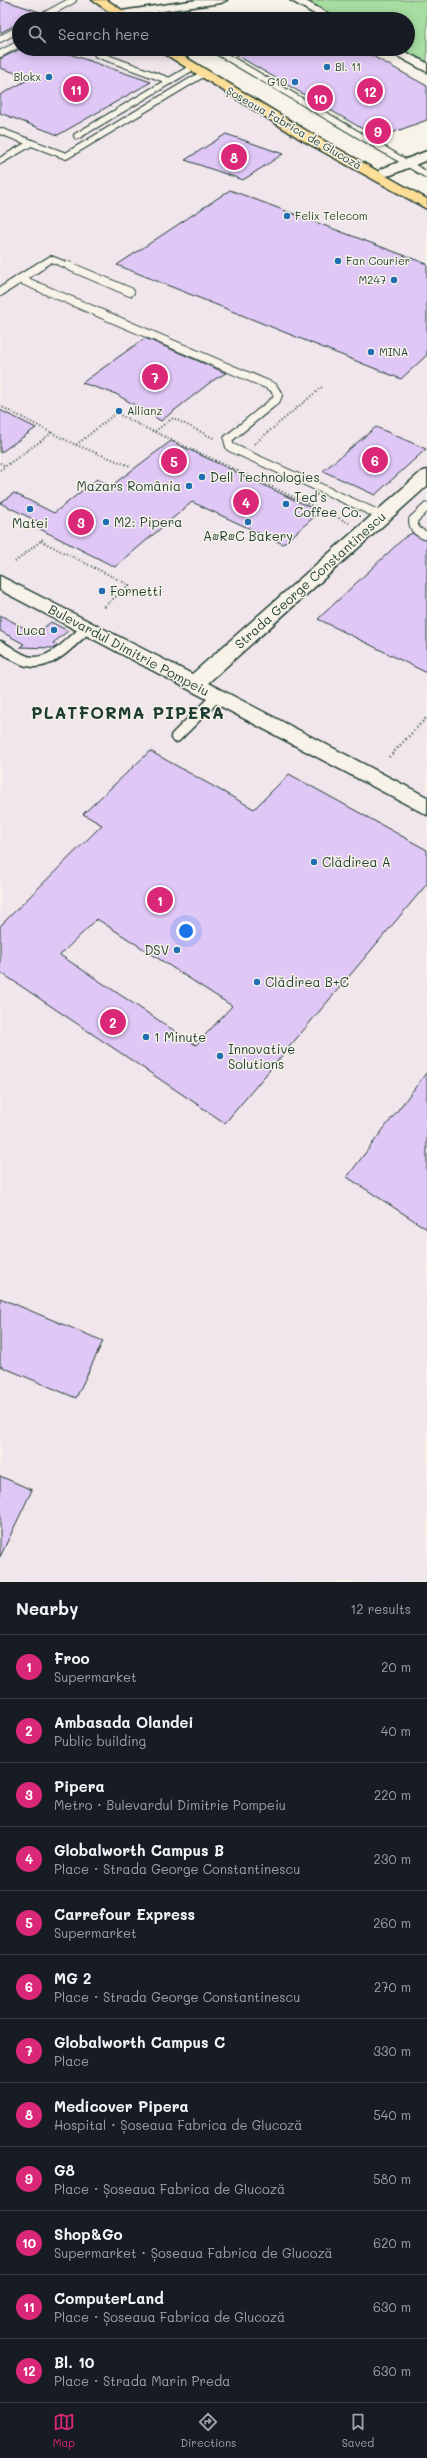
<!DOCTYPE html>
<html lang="en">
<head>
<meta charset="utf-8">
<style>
	body { margin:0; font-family:Mali,sans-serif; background:#242831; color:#f1f3f6 }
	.you { position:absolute; left:186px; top:931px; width:14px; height:14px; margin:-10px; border:3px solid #fff; border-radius:50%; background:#1a73e8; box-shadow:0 0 0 6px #1a73e833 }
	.badge { display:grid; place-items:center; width:26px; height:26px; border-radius:50%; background:#db2777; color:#fff; font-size:13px; font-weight:700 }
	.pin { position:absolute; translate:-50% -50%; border:2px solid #fff; box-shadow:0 1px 4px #0006 }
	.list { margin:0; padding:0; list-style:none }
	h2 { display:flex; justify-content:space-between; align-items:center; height:52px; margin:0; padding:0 16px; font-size:17px }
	h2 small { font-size:13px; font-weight:400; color:#9ea1a6 }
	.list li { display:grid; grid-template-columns:26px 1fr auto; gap:12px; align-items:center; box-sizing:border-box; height:64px; padding:0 16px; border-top:1px solid #363941 }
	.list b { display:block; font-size:15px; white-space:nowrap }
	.list p { margin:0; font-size:13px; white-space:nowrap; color:#9ea1a6 }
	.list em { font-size:13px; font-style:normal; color:#9ea1a6 }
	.icon { flex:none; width:22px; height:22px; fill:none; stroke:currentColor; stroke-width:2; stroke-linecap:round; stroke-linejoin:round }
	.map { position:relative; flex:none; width:427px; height:1582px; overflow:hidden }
	.search { position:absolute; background:#171b24; box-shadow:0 2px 10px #0003; left:12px; right:12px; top:12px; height:44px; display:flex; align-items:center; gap:10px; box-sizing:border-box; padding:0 14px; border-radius:22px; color:#9ea1a6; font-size:15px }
	.sheet { height:820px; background:#171b24 }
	nav { display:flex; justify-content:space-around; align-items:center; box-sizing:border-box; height:56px; border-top:1px solid #363941; background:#171b24; font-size:11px; color:#9ea1a6 }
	nav a { display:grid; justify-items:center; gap:2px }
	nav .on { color:#db2777 }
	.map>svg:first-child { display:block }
	.built { fill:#f0e6ec }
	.green { fill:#a6dda1; stroke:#628d6a }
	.building { fill:#dfc7f6; stroke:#1f3d34; fill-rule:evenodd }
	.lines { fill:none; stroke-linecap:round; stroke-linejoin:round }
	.lane-far2-casing { stroke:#1f3d34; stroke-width:8 }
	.lane-far1-casing { stroke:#1f3d34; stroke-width:10 }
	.lane-casing { stroke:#1f3d34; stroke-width:13 }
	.street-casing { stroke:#1f3d34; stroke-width:3 }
	.secondary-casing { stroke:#1f3d34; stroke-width:3 }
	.primary-casing { stroke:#1f3d34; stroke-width:3 }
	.path-far1 { stroke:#1f3d34; stroke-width:2; stroke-dasharray:1 2.5; stroke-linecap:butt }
	.path { stroke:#1f3d34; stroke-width:2.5; stroke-dasharray:1 3; stroke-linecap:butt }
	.lane-far2 { stroke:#f7f3e8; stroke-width:6 }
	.lane-far1 { stroke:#f7f3e8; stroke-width:8 }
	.lane { stroke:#f7f3e8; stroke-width:10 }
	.street { fill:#f7f3e8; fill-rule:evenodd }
	.secondary { fill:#f7f3e8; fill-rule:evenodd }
	.primary { fill:#fdde96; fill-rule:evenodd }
	.poi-dot { fill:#1f6fb2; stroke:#f7f3e8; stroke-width:1.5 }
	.labels { text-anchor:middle; stroke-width:3; stroke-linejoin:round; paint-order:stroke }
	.far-poi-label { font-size:11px; fill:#1f3d34; stroke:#f7f3e8; text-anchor:start }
	.far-street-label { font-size:11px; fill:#1f3d34; stroke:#f7f3e8 }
	.poi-label { font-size:13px; fill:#1f3d34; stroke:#f7f3e8; text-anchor:start }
	.street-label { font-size:13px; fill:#1f3d34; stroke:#f7f3e8 }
	.district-label { font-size:17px; font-weight:bold; letter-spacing:1px; fill:#1f3d34; stroke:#f7f3e8 }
</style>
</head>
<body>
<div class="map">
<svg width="427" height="1582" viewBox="0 0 427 1582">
	<rect width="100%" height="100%" fill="#f7f3e8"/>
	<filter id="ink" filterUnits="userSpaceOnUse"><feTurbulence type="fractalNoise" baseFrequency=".025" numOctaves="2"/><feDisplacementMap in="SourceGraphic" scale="8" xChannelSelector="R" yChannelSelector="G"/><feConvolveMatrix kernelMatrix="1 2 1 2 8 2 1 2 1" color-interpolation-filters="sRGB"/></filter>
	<g filter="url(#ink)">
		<path class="built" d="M0,0H87L118,19H19V49H168L286,121L427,200V1582H0Z"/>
		<path class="green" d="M303,0H427V62L401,49H408V19H341Z"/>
		<g class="building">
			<path d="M0,0H3L40,12L27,19H19V23L0,33Z"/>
			<path d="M20,49H55L151,82L58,135L0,113V95L31,78L0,68V59Z"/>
			<path d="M226,49H360L427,86V120L378,138Z"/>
			<path d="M226,134L283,154L243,180L185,160Z"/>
			<path d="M230,190L427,264V355L401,379L117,265Z"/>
			<path d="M145,338L226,373L212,381L161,421L116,394L82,383Z"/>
			<path d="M0,410L36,428L0,453Z"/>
			<path d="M376,427L426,449L375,495L323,471Z"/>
			<path d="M171,441L320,512L283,544L192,502L115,567L36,527L41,523L0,503L14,493L54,513L97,479L111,486Z"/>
			<path d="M412,533L427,541V673L318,619L405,537Z"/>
			<path d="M0,615L36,634L51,622L68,631L53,643L58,646L54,648L20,647L24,644L0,631Z"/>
			<path d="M150,751L254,809L289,774L427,850V884L225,1123L0,972V926L102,825L83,814ZM97,919L232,1006L196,1045L60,955Z"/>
			<path d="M427,1072V1229L347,1177Z"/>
			<path d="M0,1298L103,1341L76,1398L0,1366Z"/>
			<path d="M0,1476L32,1490L0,1557Z"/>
		</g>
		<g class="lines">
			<defs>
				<g id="lane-far2">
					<path d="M148,10L163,19"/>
					<path d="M38,19L73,0"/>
					<path d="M0,39L19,29"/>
					<path d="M96,49L97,54L170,81"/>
					<path d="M213,49L427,175"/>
					<path d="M0,54L19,44"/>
					<path d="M0,131L66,156L203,74"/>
					<path d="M77,136L193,67"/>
					<path d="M0,161L31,143"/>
					<path d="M38,267L51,259L71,267"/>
				</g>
				<g id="lane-far1">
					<path d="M69,266L130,292"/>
					<path d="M20,279L273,387L278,395L276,400L228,439L230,447L382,516"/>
					<path d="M0,292L40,266"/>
					<path d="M427,507L413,520C413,530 419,533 427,536"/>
				</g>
				<g id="lane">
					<path d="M0,646C9,651 17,658 27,661C51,667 71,642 87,628"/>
					<path d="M176,737L217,696"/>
				</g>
				<g id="street">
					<path d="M197,0H227L221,3L121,17L115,14L121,11Z"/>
					<path d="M290,0H304L338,19H323Z"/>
					<path d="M384,49H399L427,63V72Z"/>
					<path d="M427,151V160L391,175L386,176L379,172L381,169Z"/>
				</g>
				<path id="secondary" d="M427,470V486L208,683L427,797V815L0,590V576L192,674L421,472Z"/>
				<g id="primary">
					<path d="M92,0H107L135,19H120Z"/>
					<path d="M157,49H172L312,134L427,199V209L302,140Z"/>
				</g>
			</defs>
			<use href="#lane-far2" class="lane-far2-casing"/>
			<use href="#lane-far1" class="lane-far1-casing"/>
			<use href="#lane" class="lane-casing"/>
			<use href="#street" class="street-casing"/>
			<use href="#secondary" class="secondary-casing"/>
			<use href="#primary" class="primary-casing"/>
			<g class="path-far1">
				<path d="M0,406L52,433"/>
				<path d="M155,432L349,523"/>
				<path d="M254,444L322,387"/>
				<path d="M76,445L130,466"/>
				<path d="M0,463L6,466"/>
				<path d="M0,470L52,433L76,445L116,413L154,432L173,418L215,439"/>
				<path d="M41,541L129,585L105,606"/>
				<path d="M15,562L43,539"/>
			</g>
			<g class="path">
				<path d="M104,607L106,605"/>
				<path d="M389,757L427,717"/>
			</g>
			<use href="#lane-far2" class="lane-far2"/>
			<use href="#lane-far1" class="lane-far1"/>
			<use href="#lane" class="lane"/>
			<use href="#street" class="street"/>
			<use href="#secondary" class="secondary"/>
			<use href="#primary" class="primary"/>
		</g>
	</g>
	<g class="poi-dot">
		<circle cx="327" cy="67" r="4"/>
		<circle cx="49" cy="77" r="4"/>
		<circle cx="295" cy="82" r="4"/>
		<circle cx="287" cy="216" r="4"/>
		<circle cx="338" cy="261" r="4"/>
		<circle cx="394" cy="280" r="4"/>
		<circle cx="371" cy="352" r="4"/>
		<circle cx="119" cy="411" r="4"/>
		<circle cx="202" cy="477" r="4"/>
		<circle cx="189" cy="486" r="4"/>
		<circle cx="286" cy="504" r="4"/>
		<circle cx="30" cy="509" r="4"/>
		<circle cx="106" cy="522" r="4"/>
		<circle cx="248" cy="522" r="4"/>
		<circle cx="102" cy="591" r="4"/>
		<circle cx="54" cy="630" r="4"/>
		<circle cx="314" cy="862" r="4"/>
		<circle cx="177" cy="950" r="4"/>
		<circle cx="257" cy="982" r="4"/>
		<circle cx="146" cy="1037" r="4"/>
		<circle cx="220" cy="1056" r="4"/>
	</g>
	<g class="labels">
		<g class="far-poi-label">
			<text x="335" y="71">Bl. 11</text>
			<text x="41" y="81" text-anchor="end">Blokx</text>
			<text x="287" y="86" text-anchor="end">G10</text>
			<text x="295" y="220">Felix Telecom</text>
			<text x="346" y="265">Fan Courier</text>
			<text x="386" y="284" text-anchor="end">M247</text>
			<text x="379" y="356">MINA</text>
			<text x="127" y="415">Allianz</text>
		</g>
		<g class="far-street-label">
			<text transform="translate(294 128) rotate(30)" y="4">Șoseaua Fabrica de Glucoză</text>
		</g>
		<g class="poi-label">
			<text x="210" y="482">Dell Technologies</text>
			<text x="181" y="491" text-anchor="end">Mazars România</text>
			<text x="294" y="502">Ted's<tspan x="294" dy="15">Coffee Co.</tspan></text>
			<text x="114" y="527">M2: Pipera</text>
			<text x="30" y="528" text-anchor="middle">Matei</text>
			<text x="248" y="541" text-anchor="middle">A•R•C Bakery</text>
			<text x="110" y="596">Fornetti</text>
			<text x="46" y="635" text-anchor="end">Luca</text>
			<text x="322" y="867">Clădirea A</text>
			<text x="169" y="955" text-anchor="end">DSV</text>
			<text x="265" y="987">Clădirea B+C</text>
			<text x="154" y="1042">1 Minute</text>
			<text x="228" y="1054">Innovative<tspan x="228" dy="15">Solutions</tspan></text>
		</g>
		<g class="street-label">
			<text transform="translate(310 580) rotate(-42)" y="5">Strada George Constantinescu</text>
			<text transform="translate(129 650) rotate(28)" y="5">Bulevardul Dimitrie Pompeiu</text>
		</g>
		<g class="district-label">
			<text x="128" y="719">PLATFORMA PIPERA</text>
		</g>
	</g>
</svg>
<div class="you"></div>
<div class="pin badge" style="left:160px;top:900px">1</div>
<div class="pin badge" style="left:113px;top:1022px">2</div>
<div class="pin badge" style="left:81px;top:522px">3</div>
<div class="pin badge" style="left:246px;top:502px">4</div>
<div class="pin badge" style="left:174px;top:461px">5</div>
<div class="pin badge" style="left:375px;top:460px">6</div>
<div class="pin badge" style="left:155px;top:377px">7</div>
<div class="pin badge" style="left:234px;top:157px">8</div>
<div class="pin badge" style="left:378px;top:131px">9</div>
<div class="pin badge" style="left:320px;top:98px">10</div>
<div class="pin badge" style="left:76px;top:89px">11</div>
<div class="pin badge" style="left:370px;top:91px">12</div>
<div class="search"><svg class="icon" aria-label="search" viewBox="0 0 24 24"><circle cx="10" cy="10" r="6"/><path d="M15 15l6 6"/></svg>Search here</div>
</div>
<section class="sheet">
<h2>Nearby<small>12 results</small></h2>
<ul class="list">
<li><span class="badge">1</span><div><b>Froo</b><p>Supermarket</p></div><em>20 m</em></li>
<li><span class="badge">2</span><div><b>Ambasada Olandei</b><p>Public building</p></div><em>40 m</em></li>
<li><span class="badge">3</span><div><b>Pipera</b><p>Metro · Bulevardul Dimitrie Pompeiu</p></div><em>220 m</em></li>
<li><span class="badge">4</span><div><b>Globalworth Campus B</b><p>Place · Strada George Constantinescu</p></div><em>230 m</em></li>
<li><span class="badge">5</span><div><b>Carrefour Express</b><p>Supermarket</p></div><em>260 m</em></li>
<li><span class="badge">6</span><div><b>MG 2</b><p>Place · Strada George Constantinescu</p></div><em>270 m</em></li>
<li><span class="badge">7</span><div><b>Globalworth Campus C</b><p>Place</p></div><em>330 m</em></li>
<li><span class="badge">8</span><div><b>Medicover Pipera</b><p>Hospital · Șoseaua Fabrica de Glucoză</p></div><em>540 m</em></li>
<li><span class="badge">9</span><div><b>G8</b><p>Place · Șoseaua Fabrica de Glucoză</p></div><em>580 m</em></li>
<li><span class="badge">10</span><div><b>Shop&amp;Go</b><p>Supermarket · Șoseaua Fabrica de Glucoză</p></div><em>620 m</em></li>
<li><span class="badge">11</span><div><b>ComputerLand</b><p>Place · Șoseaua Fabrica de Glucoză</p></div><em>630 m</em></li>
<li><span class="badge">12</span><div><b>Bl. 10</b><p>Place · Strada Marin Preda</p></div><em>630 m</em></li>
</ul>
</section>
<nav>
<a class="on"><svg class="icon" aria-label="map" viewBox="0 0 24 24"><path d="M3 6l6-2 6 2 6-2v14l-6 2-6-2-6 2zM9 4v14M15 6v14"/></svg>Map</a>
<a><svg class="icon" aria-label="directions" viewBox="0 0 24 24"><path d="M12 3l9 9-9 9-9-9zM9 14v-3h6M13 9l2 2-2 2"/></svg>Directions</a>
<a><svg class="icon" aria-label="saved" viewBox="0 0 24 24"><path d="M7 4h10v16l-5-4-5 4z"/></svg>Saved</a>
</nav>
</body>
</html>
